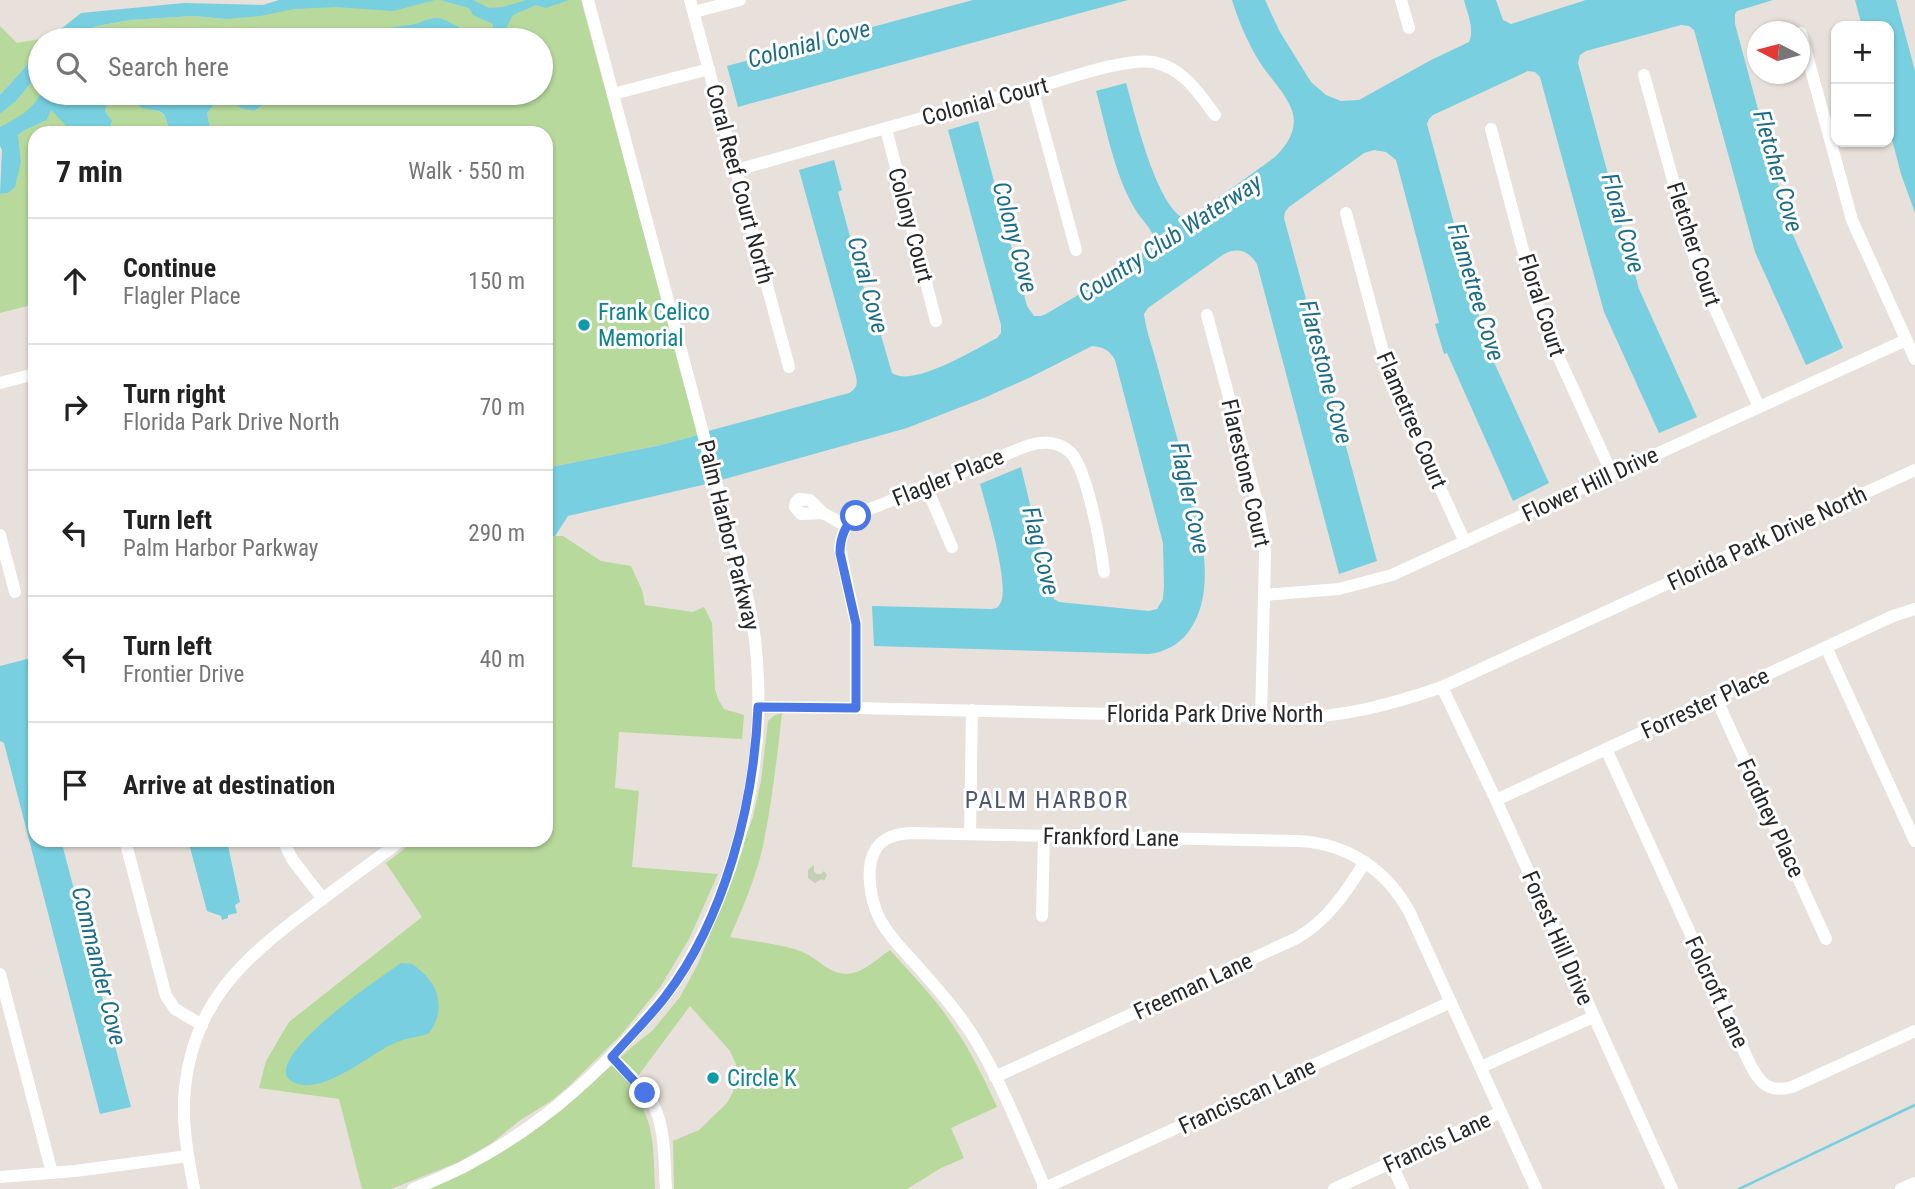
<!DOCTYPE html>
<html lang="en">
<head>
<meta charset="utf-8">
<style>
	body { margin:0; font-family:"Roboto Condensed",sans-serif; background:#f6f6f6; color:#222 }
	.controls { position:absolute; right:21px; top:21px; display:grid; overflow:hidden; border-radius:14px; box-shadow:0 2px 5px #0004 }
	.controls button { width:63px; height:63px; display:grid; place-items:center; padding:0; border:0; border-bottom:2px solid #e0e0e0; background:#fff; color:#222; font:35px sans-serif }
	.compass { position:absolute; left:1747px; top:21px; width:63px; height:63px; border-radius:50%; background:#fff; box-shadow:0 2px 5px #0004; rotate:276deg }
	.stop { position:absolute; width:21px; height:21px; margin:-16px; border:5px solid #4a77e5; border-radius:50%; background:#fff }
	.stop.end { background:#4a77e5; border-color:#fff; box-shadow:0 2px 7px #0008 }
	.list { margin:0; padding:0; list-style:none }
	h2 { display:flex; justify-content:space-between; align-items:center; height:91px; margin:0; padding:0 28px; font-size:30px }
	h2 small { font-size:23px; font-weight:400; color:#767676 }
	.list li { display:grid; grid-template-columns:46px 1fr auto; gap:21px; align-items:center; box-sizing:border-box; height:126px; padding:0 28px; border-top:2px solid #e0e0e0 }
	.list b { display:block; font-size:26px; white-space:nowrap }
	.list p { margin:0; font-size:23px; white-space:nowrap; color:#767676 }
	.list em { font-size:23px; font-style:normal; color:#767676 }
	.icon { flex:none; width:38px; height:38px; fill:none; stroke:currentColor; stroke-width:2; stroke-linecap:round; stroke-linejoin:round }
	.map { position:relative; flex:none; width:1915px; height:1189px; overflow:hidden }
	.search { position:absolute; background:#fff; box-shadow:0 2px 5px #0004; left:28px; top:28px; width:525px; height:77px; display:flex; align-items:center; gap:18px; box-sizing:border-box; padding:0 24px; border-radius:38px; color:#767676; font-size:26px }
	.panel { position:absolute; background:#fff; box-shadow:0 2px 5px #0004; left:28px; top:126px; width:525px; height:721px; border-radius:21px }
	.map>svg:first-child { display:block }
	.green { fill:#b7d99b }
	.cemetery { fill:#c4d0b3 }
	.water { fill:#77cfe0 }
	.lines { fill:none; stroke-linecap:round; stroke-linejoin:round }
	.stream { stroke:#77cfe0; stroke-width:2.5 }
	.minor { stroke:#fff; stroke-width:12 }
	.route { stroke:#4a77e5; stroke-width:9 }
	.culture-dot { fill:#0f9aa8; stroke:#fff; stroke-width:2.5 }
	.labels { text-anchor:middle; stroke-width:6; stroke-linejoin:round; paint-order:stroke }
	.street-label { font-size:23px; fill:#272727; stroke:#fff }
	.culture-label { font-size:23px; fill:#0d838f; stroke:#fff; text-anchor:start }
	.water-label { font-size:24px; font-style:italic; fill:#1b6d87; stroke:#fff }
	.neighbourhood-label { font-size:24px; letter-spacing:2px; fill:#4d5772; stroke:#fff }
</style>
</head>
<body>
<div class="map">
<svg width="1915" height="1189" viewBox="0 0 1915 1189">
	<rect width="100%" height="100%" fill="#e8e0da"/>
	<g class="green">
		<path d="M279,0H581L698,435L661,445L546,468V133H211L207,113C213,104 222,96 233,101L258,93H541V40H261V36H207L139,40L108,38L103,40H72L83,31L97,26L130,20L193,16L226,19Z"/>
		<path d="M0,26L17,43L40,39L44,40H40V51L0,95Z"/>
		<path d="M40,72C40,79 41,90 40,95C35,112 14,120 0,127V114L16,101Z"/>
		<path d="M110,96H128C138,112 159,107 164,116C167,120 168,128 171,133H103L109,128V116L105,111Z"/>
		<path d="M51,109L73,133H35V304L0,313V194L8,193L21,161L18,135L25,130L47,120Z"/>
		<path d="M555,536H563L601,561L631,566L642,590L645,605L693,612L704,607L712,623L715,689L718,699L724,709L744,715L742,739L619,732L615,788L639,791L632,867L718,874L689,939L661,986L620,1036L568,1087L551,1101L519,1121L492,1143L459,1162L391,1189H362L339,1099L259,1088L266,1061L289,1022L422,917L386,863L416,840H546V537Z"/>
		<path d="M782,713C777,757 772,802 763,846C756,877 743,907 730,937C751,941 774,943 794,949C805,952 814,958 823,965C851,985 866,967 890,950C913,976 938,1001 956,1030C972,1054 985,1080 997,1107L951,1128L964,1158L941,1168L907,1189H674L673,1141L699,1130L727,1103L733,1092L736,1064L730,1051L690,1006L638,1076L632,1091C656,1123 653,1150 655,1189H423L466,1173L563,1109L632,1047L653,1030L680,997L698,964L711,932L753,817L761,781L768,721L775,715Z"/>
	</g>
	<path class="cemetery" d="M814,865V871L816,874H821L824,871L827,875L824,881L822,879L815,883L808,878V870Z"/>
	<g class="water">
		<path d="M279,0H435L393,11L336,7L294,9L260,16L226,19L193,16L130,20L97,26L83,31L72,40H50L61,29L81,13L184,3L263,5Z"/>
		<path d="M440,0H473L489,8L503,7L526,0H569L546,8L536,5L513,15L500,40H139L207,36L260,37L272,31L304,28L387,29C396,26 406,26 415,24C423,22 429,18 437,18C452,18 490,55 493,24L473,15L469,8Z"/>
		<path d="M973,0H1128L738,107L727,66Z"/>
		<path d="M1232,0H1265L1280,32L1311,82L1326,95L1341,101L1359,100L1431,60L1469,42C1475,29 1467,13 1464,0H1496L1503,20L1511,24L1586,0H1773L1737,11L1735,14V24L1790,228L1843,348L1806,365L1755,252L1694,30L1689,26L1681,25L1586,51L1580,55L1578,63L1639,289L1697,417L1659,433L1604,312L1540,77L1535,72L1528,71L1433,115L1429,119L1427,124L1488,349L1549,483L1513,501L1447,353L1444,354L1435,324L1439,323L1396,160L1386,152L1374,150L1364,153L1289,207L1285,212L1284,218L1377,561L1339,574L1257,264C1249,251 1238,247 1224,254L1148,308L1144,314C1146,330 1152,346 1156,361C1165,394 1174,427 1183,459C1195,508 1222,586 1189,631C1180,644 1165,652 1149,654L874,646L872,606L991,609C996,608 997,609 1000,604C1011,588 986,506 980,484L1021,467L1051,591L1054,599L1059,602L1149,611L1157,609L1163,599L1164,586L1163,543L1115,360C1109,350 1104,347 1092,346L1031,377L984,398L907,428L721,480L708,431L849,393C856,389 858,385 856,376L799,170L834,160L842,190L838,192L874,326L878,325L892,373C913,388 975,349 997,338L1001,333V325L948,130L978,121L1027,306L1034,316H1041L1046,314L1095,285L1149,248L1154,241C1153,228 1141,220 1135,209C1114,174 1107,130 1096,91L1126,83C1135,114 1155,202 1183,218L1196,214L1275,157C1286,146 1297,131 1293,114C1289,97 1270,78 1261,64C1248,44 1239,22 1232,0Z"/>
		<path d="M1855,0H1896L1915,71V213L1901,174L1889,128V26H1862Z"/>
		<path d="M40,51V72L16,101L0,114V95Z"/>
		<path d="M41,93H267V97L269,102L262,105L254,111L241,108L228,99C218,100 213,105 207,113L211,133H171C168,128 167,120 164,115C158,106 140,115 128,96H110L105,111L112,121L109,128L103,133H73L51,110L47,120L25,130L18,135L21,161L15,187L8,193L0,194L2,150L0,146V127C17,118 32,111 41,93Z"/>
		<path d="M698,435L711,483L568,516L555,536L546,537V468L661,445Z"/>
		<path d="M35,657V840H61L131,1107L100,1114L4,743L0,741V666Z"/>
		<path d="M188,840H220L221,843L227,841L240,902L235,905L237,913L228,915V918L222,920L221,916L207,911Z"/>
		<path d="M401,963C405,964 409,963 412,964C414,965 420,970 421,971C441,988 445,1014 428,1034C418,1037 406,1038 397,1042C370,1053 325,1095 295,1083C293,1082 289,1080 287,1077C274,1049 381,977 401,963Z"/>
	</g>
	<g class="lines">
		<path class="stream" d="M1739,1189L1915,1105"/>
		<g class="minor">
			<path d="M690,0L789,367"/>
			<path d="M1401,0L1409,28"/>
			<path d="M694,12L740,0"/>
			<path d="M1801,33L1852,220L1915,359"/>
			<path d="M1644,75L1698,271L1759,407"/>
			<path d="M1032,88L1076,250"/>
			<path d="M613,94L709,69"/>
			<path d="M886,129L936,321"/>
			<path d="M1491,129L1538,307L1549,336L1612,474"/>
			<path d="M737,170C839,141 941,112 1044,85C1072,77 1126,58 1153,62C1183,68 1198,92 1215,115"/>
			<path d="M1346,213L1387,367L1410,423L1465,542"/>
			<path d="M1207,315L1258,506L1264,537L1265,556L1261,718"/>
			<path d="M0,383L35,374"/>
			<path d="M926,486L952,547"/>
			<path d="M823,513L801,514L795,507L796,502L799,499L810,500L823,513L846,526"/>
			<path d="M0,535L15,592"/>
			<path d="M1265,595L1339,589L1392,575L1906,340"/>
			<path d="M1826,647L1915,841"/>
			<path d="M1442,687L1496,800L1672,1189"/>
			<path d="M1716,698L1826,939"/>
			<path d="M758,707L856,708L1285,718C1341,718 1390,705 1442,687L1915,470"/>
			<path d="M856,708V624L840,549C841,533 847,522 860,513L1024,447C1039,441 1057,440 1070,452C1087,468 1101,546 1104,572"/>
			<path d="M1606,749L1748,1060C1758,1081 1767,1094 1792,1087L1915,1031"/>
			<path d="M1496,800L1893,616L1915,609"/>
			<path d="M970,834L972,710"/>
			<path d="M125,840L166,996L175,1009L202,1025"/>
			<path d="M283,840L292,859L323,899"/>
			<path d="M1042,916L1044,836"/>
			<path d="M0,974L52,1173"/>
			<path d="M612,1057C625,1071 642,1085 652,1102C666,1127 664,1161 666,1189"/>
			<path d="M1481,1067L1593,1017"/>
			<path d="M995,1077L1297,938C1328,920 1346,892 1365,862"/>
			<path d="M1391,1163L1403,1189"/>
			<path d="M0,1177L75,1171L188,1156"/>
			<path d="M1045,1188C1023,1138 1003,1085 975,1039C957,1010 934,985 912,960C901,948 890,937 882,923C872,906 867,880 871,861C876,840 891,834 911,833L1298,841C1347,843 1387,870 1410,913L1536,1189"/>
			<path d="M194,1189C188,1156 181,1122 185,1088C194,1002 243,959 308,910C339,886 371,863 402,840"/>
			<path d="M413,1189C499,1157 572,1101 633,1033C650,1014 667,996 680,975C737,883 765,769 757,661C754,611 739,563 725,515C717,486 709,458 702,429C664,286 626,143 588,0"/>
			<path d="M1043,1189L1451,1002"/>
			<path d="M1334,1189L1501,1112"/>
			<path d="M1901,1189L1915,1183"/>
		</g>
	</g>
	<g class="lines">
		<path class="route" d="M645,1093L612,1057C629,1037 649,1018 665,997C725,919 754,804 758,707L856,708V624L840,553C840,538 844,526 856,516"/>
	</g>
	<g class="culture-dot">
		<circle cx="584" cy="325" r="7"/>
		<circle cx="713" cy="1078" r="7"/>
	</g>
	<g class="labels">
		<g class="street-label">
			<text transform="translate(985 101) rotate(-15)" y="8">Colonial Court</text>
			<text transform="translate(740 184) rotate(75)" y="8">Coral Reef Court North</text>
			<text transform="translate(911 225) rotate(75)" y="8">Colony Court</text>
			<text transform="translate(1694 244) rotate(72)" y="8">Fletcher Court</text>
			<text transform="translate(1542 305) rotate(72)" y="8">Floral Court</text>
			<text transform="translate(1412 420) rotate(67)" y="8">Flametree Court</text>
			<text transform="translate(1246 473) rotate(77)" y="8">Flarestone Court</text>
			<text transform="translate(948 477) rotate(-22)" y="8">Flagler Place</text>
			<text transform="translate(1590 484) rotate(-25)" y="8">Flower Hill Drive</text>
			<text transform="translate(729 535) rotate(76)" y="8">Palm Harbor Parkway</text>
			<text transform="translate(1767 538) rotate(-25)" y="8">Florida Park Drive North</text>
			<text transform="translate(1705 703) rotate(-25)" y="8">Forrester Place</text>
			<text x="1215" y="722">Florida Park Drive North</text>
			<text transform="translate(1771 818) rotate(65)" y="8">Fordney Place</text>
			<text transform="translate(1111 837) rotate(1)" y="8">Frankford Lane</text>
			<text transform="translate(1558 938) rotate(66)" y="8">Forest Hill Drive</text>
			<text transform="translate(1193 986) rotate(-25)" y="8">Freeman Lane</text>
			<text transform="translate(1717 992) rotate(65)" y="8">Folcroft Lane</text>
			<text transform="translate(1247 1096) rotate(-25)" y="8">Franciscan Lane</text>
			<text transform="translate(1437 1142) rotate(-25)" y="8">Francis Lane</text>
		</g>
		<g class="culture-label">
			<text x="598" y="320">Frank Celico<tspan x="598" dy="26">Memorial</tspan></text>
			<text x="727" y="1086">Circle K</text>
		</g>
		<g class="water-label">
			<text transform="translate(809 44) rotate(-15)" y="8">Colonial Cove</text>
			<text transform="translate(1778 171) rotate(74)" y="8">Fletcher Cove</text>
			<text transform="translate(1623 223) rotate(74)" y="8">Floral Cove</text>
			<text transform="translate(1015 237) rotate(75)" y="8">Colony Cove</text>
			<text transform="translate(1170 238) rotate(-33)" y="8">Country Club Waterway</text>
			<text transform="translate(868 285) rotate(75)" y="8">Coral Cove</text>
			<text transform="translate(1476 292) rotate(73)" y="8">Flametree Cove</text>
			<text transform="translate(1326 372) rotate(75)" y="8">Flarestone Cove</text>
			<text transform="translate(1190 498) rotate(78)" y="8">Flagler Cove</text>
			<text transform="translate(1041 551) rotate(76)" y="8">Flag Cove</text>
			<text transform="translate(99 966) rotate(76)" y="8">Commander Cove</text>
		</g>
		<g class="neighbourhood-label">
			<text x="1047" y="808">PALM HARBOR</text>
		</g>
	</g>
</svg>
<div class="controls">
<button>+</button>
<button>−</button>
</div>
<svg class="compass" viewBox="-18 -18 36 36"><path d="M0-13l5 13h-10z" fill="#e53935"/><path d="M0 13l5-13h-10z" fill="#767676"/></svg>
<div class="stop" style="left:856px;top:516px"></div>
<div class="stop end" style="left:645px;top:1093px"></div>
<div class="search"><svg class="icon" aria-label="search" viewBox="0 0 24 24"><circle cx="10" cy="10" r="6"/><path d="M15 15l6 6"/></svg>Search here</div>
<section class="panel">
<h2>7 min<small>Walk · 550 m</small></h2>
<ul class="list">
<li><svg class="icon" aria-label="ahead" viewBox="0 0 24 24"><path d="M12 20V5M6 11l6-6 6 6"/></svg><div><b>Continue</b><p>Flagler Place</p></div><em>150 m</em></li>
<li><svg class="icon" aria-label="right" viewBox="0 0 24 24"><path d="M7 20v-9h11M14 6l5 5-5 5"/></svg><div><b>Turn right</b><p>Florida Park Drive North</p></div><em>70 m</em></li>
<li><svg class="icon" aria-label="left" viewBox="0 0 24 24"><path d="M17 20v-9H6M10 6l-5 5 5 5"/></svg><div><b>Turn left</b><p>Palm Harbor Parkway</p></div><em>290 m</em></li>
<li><svg class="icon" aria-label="left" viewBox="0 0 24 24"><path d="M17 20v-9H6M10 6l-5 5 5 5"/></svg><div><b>Turn left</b><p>Frontier Drive</p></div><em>40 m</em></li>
<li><svg class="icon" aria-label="arrive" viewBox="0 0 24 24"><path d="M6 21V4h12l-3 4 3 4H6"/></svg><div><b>Arrive at destination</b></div></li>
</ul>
</section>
</div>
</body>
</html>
